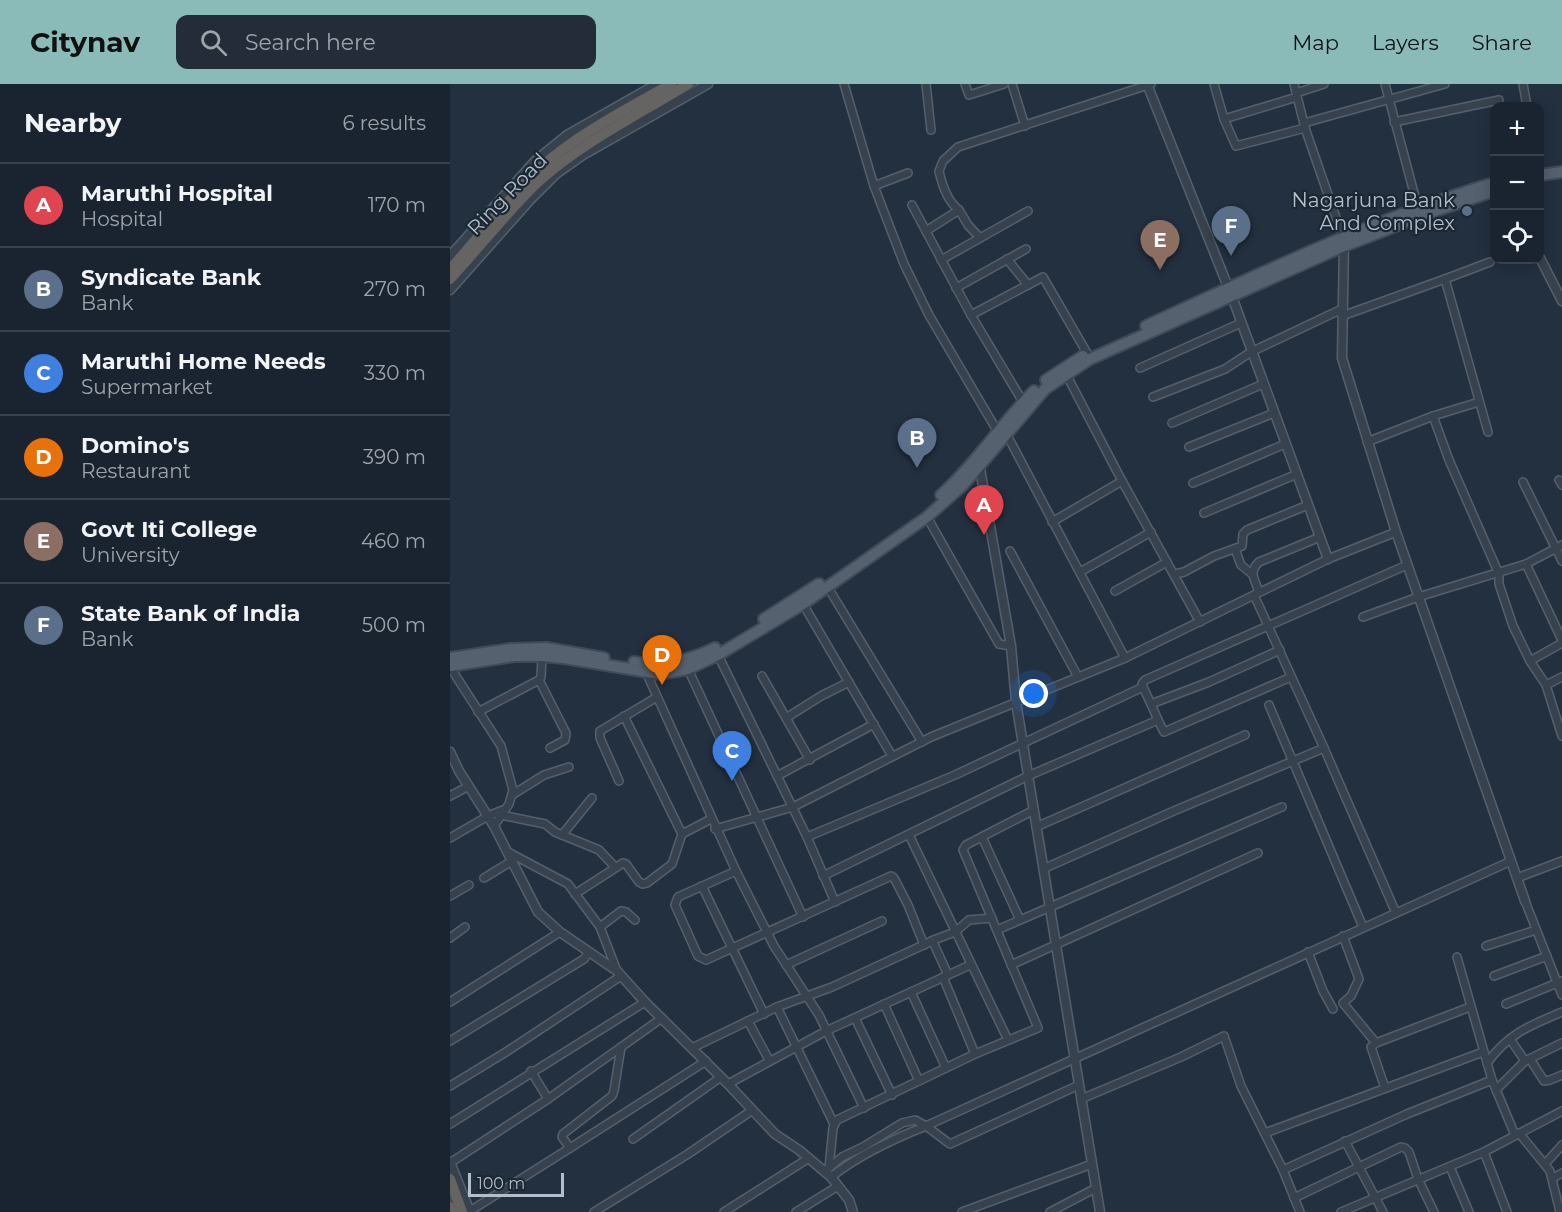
<!DOCTYPE html>
<html lang="en">
<head>
<meta charset="utf-8">
<style>
	body { margin:0; font-family:Montserrat,sans-serif; background:#232c38; color:#f1f3f6 }
	.controls { position:absolute; right:18px; top:18px; display:grid; overflow:hidden; border-radius:12px; box-shadow:0 3px 15px #0003 }
	.controls button { width:54px; height:54px; display:grid; place-items:center; padding:0; border:0; border-bottom:2px solid #38414c; background:#1a2430; color:#f1f3f6; font:30px sans-serif }
	.scale { position:absolute; left:18px; bottom:15px; width:96px; box-sizing:border-box; padding-left:6px; border:3px solid #b4bdca; border-top:0; font-size:16px; line-height:21px; white-space:nowrap; color:#b4bdca; -webkit-text-stroke:4px #1c2734; paint-order:stroke }
	.you { position:absolute; left:584px; top:610px; width:21px; height:21px; margin:-15px; border:4px solid #fff; border-radius:50%; background:#1a73e8; box-shadow:0 0 0 9px #1a73e833 }
	.badge { display:grid; place-items:center; width:39px; height:39px; border-radius:50%; background:#8bbbb9; color:#fff; font-size:20px; font-weight:700 }
	.pin { position:absolute; translate:-50% -50px; filter:drop-shadow(0 2px 3px #0008) }
	.pin::after { content:''; position:absolute; top:32px; width:21px; height:18px; background:inherit; clip-path:polygon(0 0,100% 0,50% 100%) }
	.list { margin:0; padding:0; list-style:none }
	h2 { display:flex; justify-content:space-between; align-items:center; height:78px; margin:0; padding:0 24px; font-size:26px }
	h2 small { font-size:20px; font-weight:400; color:#9fa4ab }
	.list li { display:grid; grid-template-columns:39px 1fr auto; gap:18px; align-items:center; box-sizing:border-box; height:84px; padding:0 24px; border-top:2px solid #38414c }
	.list b { display:block; font-size:22px; white-space:nowrap }
	.list p { margin:0; font-size:20px; white-space:nowrap; color:#9fa4ab }
	.list em { font-size:20px; font-style:normal; color:#9fa4ab }
	.icon { flex:none; width:33px; height:33px; fill:none; stroke:currentColor; stroke-width:2; stroke-linecap:round; stroke-linejoin:round }
	.map { position:relative; flex:none; width:1112px; height:1128px; overflow:hidden }
	header { display:flex; align-items:center; gap:36px; box-sizing:border-box; height:84px; padding:0 30px; background:#8bbbb9; color:#111 }
	header strong { font-size:28px }
	nav { display:flex; gap:33px; margin-inline-start:auto; font-size:21px }
	.search { width:420px; height:54px; background:#232c38; display:flex; align-items:center; gap:15px; box-sizing:border-box; padding:0 21px; border-radius:12px; color:#9fa4ab; font-size:22px }
	main { display:flex }
	aside { flex:1; background:#1a2430 }
	.map>svg:first-child { display:block }
	.lines { fill:none; stroke-linecap:round; stroke-linejoin:round }
	.minor-casing { stroke:#55606d; stroke-width:10 }
	.tertiary-casing { stroke:#55606d; stroke-width:11 }
	.primary-casing { stroke:#414b58; stroke-width:14 }
	.trunk-casing { stroke:#424d5a; stroke-width:14 }
	.minor { stroke:#38424f; stroke-width:7 }
	.tertiary { stroke:#38424f; stroke-width:8 }
	.primary { stroke:#55616f; stroke-width:10 }
	.trunk { stroke:#666462; stroke-width:10 }
	.service-dot { fill:#5c6f8a; stroke:#1c2734; stroke-width:2 }
	.labels { text-anchor:middle; stroke-width:4.5; stroke-linejoin:round; paint-order:stroke }
	.street-label { font-size:20px; fill:#b4bdca; stroke:#1c2734 }
	.poi-label { font-size:20px; fill:#b4bdca; stroke:#1c2734; text-anchor:end }
</style>
</head>
<body>
<header>
<strong>Citynav</strong>
<div class="search"><svg class="icon" aria-label="search" viewBox="0 0 24 24"><circle cx="10" cy="10" r="6"/><path d="M15 15l6 6"/></svg>Search here</div>
<nav><a>Map</a><a>Layers</a><a>Share</a></nav>
</header>
<main>
<aside>
<h2>Nearby<small>6 results</small></h2>
<ul class="list">
<li><span class="badge" style="background:#e0444e">A</span><div><b>Maruthi Hospital</b><p>Hospital</p></div><em>170 m</em></li>
<li><span class="badge" style="background:#5c6f8a">B</span><div><b>Syndicate Bank</b><p>Bank</p></div><em>270 m</em></li>
<li><span class="badge" style="background:#3f7fe0">C</span><div><b>Maruthi Home Needs</b><p>Supermarket</p></div><em>330 m</em></li>
<li><span class="badge" style="background:#e8710a">D</span><div><b>Domino's</b><p>Restaurant</p></div><em>390 m</em></li>
<li><span class="badge" style="background:#8d6e63">E</span><div><b>Govt Iti College</b><p>University</p></div><em>460 m</em></li>
<li><span class="badge" style="background:#5c6f8a">F</span><div><b>State Bank of India</b><p>Bank</p></div><em>500 m</em></li>
</ul>
</aside>
<div class="map">
<svg width="1112" height="1128" viewBox="0 0 1112 1128">
	<rect width="100%" height="100%" fill="#233040"/>
	<g class="lines">
		<defs>
			<g id="minor">
				<path d="M394,0L424,102L458,89"/>
				<path d="M476,0L481,46"/>
				<path d="M515,0L519,11L554,0"/>
				<path d="M562,0L575,42"/>
				<path d="M764,0L774,35L786,62L855,44"/>
				<path d="M844,0L855,44L893,154"/>
				<path d="M935,0L968,124"/>
				<path d="M1073,0L1077,22"/>
				<path d="M846,9L874,0"/>
				<path d="M774,35L847,13"/>
				<path d="M944,38L1049,16"/>
				<path d="M854,39L995,0"/>
				<path d="M424,102L454,180L479,231L549,350"/>
				<path d="M462,121L521,231L573,318"/>
				<path d="M509,126L518,141L530,154"/>
				<path d="M476,147L509,126C497,117 492,101 489,87L493,77L508,63L701,0"/>
				<path d="M557,175L578,201"/>
				<path d="M491,176L578,127"/>
				<path d="M995,195L1040,178"/>
				<path d="M506,204L576,165"/>
				<path d="M521,231L593,193L637,269"/>
				<path d="M892,232L995,195L1038,348"/>
				<path d="M690,284L791,239"/>
				<path d="M616,290L672,397L750,538"/>
				<path d="M703,313L775,285L801,268L892,225"/>
				<path d="M1029,318L983,332L999,376L1049,490V500L1063,542L1080,577L1096,601L1112,652"/>
				<path d="M722,339L813,300"/>
				<path d="M556,349L675,574"/>
				<path d="M917,358L983,332"/>
				<path d="M739,363L824,329"/>
				<path d="M1109,396L1112,401"/>
				<path d="M1073,398L1112,477"/>
				<path d="M743,399L835,360"/>
				<path d="M754,429L847,390"/>
				<path d="M477,433L549,560L561,562"/>
				<path d="M602,438L672,397"/>
				<path d="M785,465L791,481L802,490"/>
				<path d="M560,467L628,593"/>
				<path d="M1076,480L1112,556"/>
				<path d="M630,488L701,448"/>
				<path d="M725,490L734,488L764,472L792,462L793,450L797,446L858,421"/>
				<path d="M377,502L472,658"/>
				<path d="M665,507L717,478"/>
				<path d="M809,508C805,496 798,488 809,478L870,453"/>
				<path d="M804,511L874,664L946,829"/>
				<path d="M353,520L442,672"/>
				<path d="M913,533L968,513L1076,480L1112,461"/>
				<path d="M268,571L357,753L385,818"/>
				<path d="M1080,577L1112,559"/>
				<path d="M0,583L51,662L63,706L59,720L44,742"/>
				<path d="M238,585L353,833"/>
				<path d="M196,588L286,787L324,862L369,931L414,1024"/>
				<path d="M312,592L360,676"/>
				<path d="M89,596L116,649L115,656L100,664"/>
				<path d="M1096,601L1112,593"/>
				<path d="M693,603L692,600L695,596L957,481"/>
				<path d="M701,620L708,636"/>
				<path d="M819,621L913,843"/>
				<path d="M28,628L89,596L91,593L92,572"/>
				<path d="M174,632L232,750"/>
				<path d="M336,634L371,612L399,598"/>
				<path d="M327,692L424,640"/>
				<path d="M169,697L150,654V647L207,613"/>
				<path d="M62,711L94,691L119,683"/>
				<path d="M0,712L19,702"/>
				<path d="M51,731L95,740L105,748L149,766L165,783"/>
				<path d="M586,743L795,651"/>
				<path d="M265,745L343,723L481,653L675,574L878,475L946,448"/>
				<path d="M112,751L142,714"/>
				<path d="M459,751L558,956"/>
				<path d="M357,753L505,691L693,603L701,620L759,598L830,566"/>
				<path d="M532,753L570,836"/>
				<path d="M0,754L38,732L53,726"/>
				<path d="M58,768L118,800L150,843L167,887"/>
				<path d="M593,785L726,726L874,664"/>
				<path d="M286,787L228,813L225,821L248,872L256,876L441,792L444,794L458,821L474,861"/>
				<path d="M373,792L578,692L708,636L714,648L841,593"/>
				<path d="M34,794L62,777"/>
				<path d="M1067,794L1112,777"/>
				<path d="M252,802L314,930"/>
				<path d="M125,810L173,779L176,780L189,798L193,800L197,799L222,780L232,750L261,735"/>
				<path d="M0,812L19,801"/>
				<path d="M1075,817L1112,911"/>
				<path d="M150,843L171,827L176,828L185,836"/>
				<path d="M547,846L832,723"/>
				<path d="M893,852L909,895L901,912L893,919L926,959"/>
				<path d="M0,854L15,843"/>
				<path d="M481,857L505,848L519,836L542,834"/>
				<path d="M1036,862L1086,846"/>
				<path d="M858,868L873,907L883,925"/>
				<path d="M1007,873L1042,996"/>
				<path d="M336,881L432,837"/>
				<path d="M561,881L808,769"/>
				<path d="M1044,892L1097,872"/>
				<path d="M493,893L525,970"/>
				<path d="M461,908L496,984"/>
				<path d="M0,918L110,848"/>
				<path d="M434,920L469,997"/>
				<path d="M1056,920L1112,897"/>
				<path d="M327,923L384,1040"/>
				<path d="M405,934L442,1011"/>
				<path d="M298,937L319,976"/>
				<path d="M1060,955L1075,977"/>
				<path d="M0,957L134,875L138,869"/>
				<path d="M242,964L327,923L382,903L480,858H483L498,891"/>
				<path d="M1080,975L1094,997L1100,996L1112,991"/>
				<path d="M1037,979C1059,949 1079,942 1112,928"/>
				<path d="M278,1000L376,947L520,881"/>
				<path d="M0,1002L56,968L171,892"/>
				<path d="M935,1004L921,963L926,959L1020,923"/>
				<path d="M1046,1006L1075,977L1112,959"/>
				<path d="M98,1015L212,934"/>
				<path d="M631,1015L731,973L774,952L791,1002L833,1086L850,1128"/>
				<path d="M0,1040L195,918"/>
				<path d="M815,1049L1033,968"/>
				<path d="M1069,1049L1100,1087L1110,1128"/>
				<path d="M183,1055L271,993"/>
				<path d="M895,1057L933,1128"/>
				<path d="M120,1064L256,977"/>
				<path d="M1034,1068L1057,1128"/>
				<path d="M0,1079L98,1015L81,987"/>
				<path d="M1095,1080L1112,1061"/>
				<path d="M1000,1083L1019,1128"/>
				<path d="M379,1084L383,1044L387,1036L525,970L588,944L513,766L516,761L584,726"/>
				<path d="M833,1086L957,1030L1042,996L1065,1051"/>
				<path d="M375,1087L392,1073L413,1063L452,1039L465,1036L476,1042L1061,777"/>
				<path d="M381,1093C409,1071 443,1055 476,1042L500,1060L629,1001"/>
				<path d="M1103,1094L1112,1089"/>
				<path d="M844,1114L951,1063L955,1064L959,1068L968,1095L984,1128"/>
				<path d="M20,1127L120,1064L112,1053L113,1050L162,1012L164,1007L171,963"/>
				<path d="M144,1128L238,1070L301,1027"/>
				<path d="M274,1128L359,1074"/>
				<path d="M346,1128L388,1102"/>
				<path d="M512,1128L642,1080"/>
				<path d="M600,1128L646,1104"/>
				<path d="M891,1128L1034,1068L1112,1027"/>
			</g>
			<g id="tertiary">
				<path d="M697,0L784,218L878,475"/>
				<path d="M894,158L892,274L946,448L1075,817"/>
				<path d="M0,172L85,77L117,51L207,0"/>
				<path d="M1090,174L1112,217"/>
				<path d="M0,206L80,116L106,90L133,71L258,0"/>
				<path d="M529,379L561,562L566,618L650,1128"/>
				<path d="M0,668L9,687L44,742L88,828L110,848L167,887L195,918L278,1000L325,1050L349,1066L381,1093L399,1116L403,1128"/>
				<path d="M0,1078L20,1128"/>
			</g>
			<g id="primary">
				<path d="M1090,91L1112,88"/>
				<path d="M696,242C809,190 924,135 1044,99"/>
				<path d="M596,296L633,272"/>
				<path d="M491,411C526,380 551,340 584,307"/>
				<path d="M314,535L369,500"/>
				<path d="M0,574L61,565L96,564L154,574"/>
				<path d="M184,578C213,583 239,577 265,564"/>
				<path d="M0,582L64,572H92L114,574L210,590L238,585L268,571L353,520L477,433L513,401L595,305L640,275L894,162L987,126L1044,107"/>
			</g>
			<g id="trunk">
				<path d="M2,183C32,150 58,114 90,84C126,51 179,24 221,0"/>
				<path d="M0,195C29,164 55,130 86,100C129,60 188,31 238,0"/>
				<path d="M0,1095L12,1128"/>
				<path d="M0,1123L2,1128"/>
			</g>
		</defs>
		<use href="#minor" class="minor-casing"/>
		<use href="#tertiary" class="tertiary-casing"/>
		<use href="#primary" class="primary-casing"/>
		<use href="#trunk" class="trunk-casing"/>
		<use href="#minor" class="minor"/>
		<use href="#tertiary" class="tertiary"/>
		<use href="#primary" class="primary"/>
		<use href="#trunk" class="trunk"/>
	</g>
	<circle class="service-dot" cx="1017" cy="127" r="6"/>
	<g class="labels">
		<g class="street-label">
			<text transform="translate(57 110) rotate(-46)" y="7">Ring Road</text>
		</g>
		<g class="poi-label">
			<text x="1005" y="123">Nagarjuna Bank<tspan x="1005" dy="23">And Complex</tspan></text>
		</g>
	</g>
</svg>
<div class="controls">
<button>+</button>
<button>−</button>
<button><svg class="icon" aria-label="locate" viewBox="0 0 24 24"><circle cx="12" cy="12" r="6"/><path d="M12 2v4M12 18v4M2 12h4M18 12h4"/></svg></button>
</div>
<div class="scale">100 m</div>
<div class="you"></div>
<div class="pin badge" style="left:534px;top:451px;background:#e0444e">A</div>
<div class="pin badge" style="left:467px;top:384px;background:#5c6f8a">B</div>
<div class="pin badge" style="left:282px;top:697px;background:#3f7fe0">C</div>
<div class="pin badge" style="left:212px;top:601px;background:#e8710a">D</div>
<div class="pin badge" style="left:710px;top:186px;background:#8d6e63">E</div>
<div class="pin badge" style="left:781px;top:172px;background:#5c6f8a">F</div>
</div>
</main>
</body>
</html>
